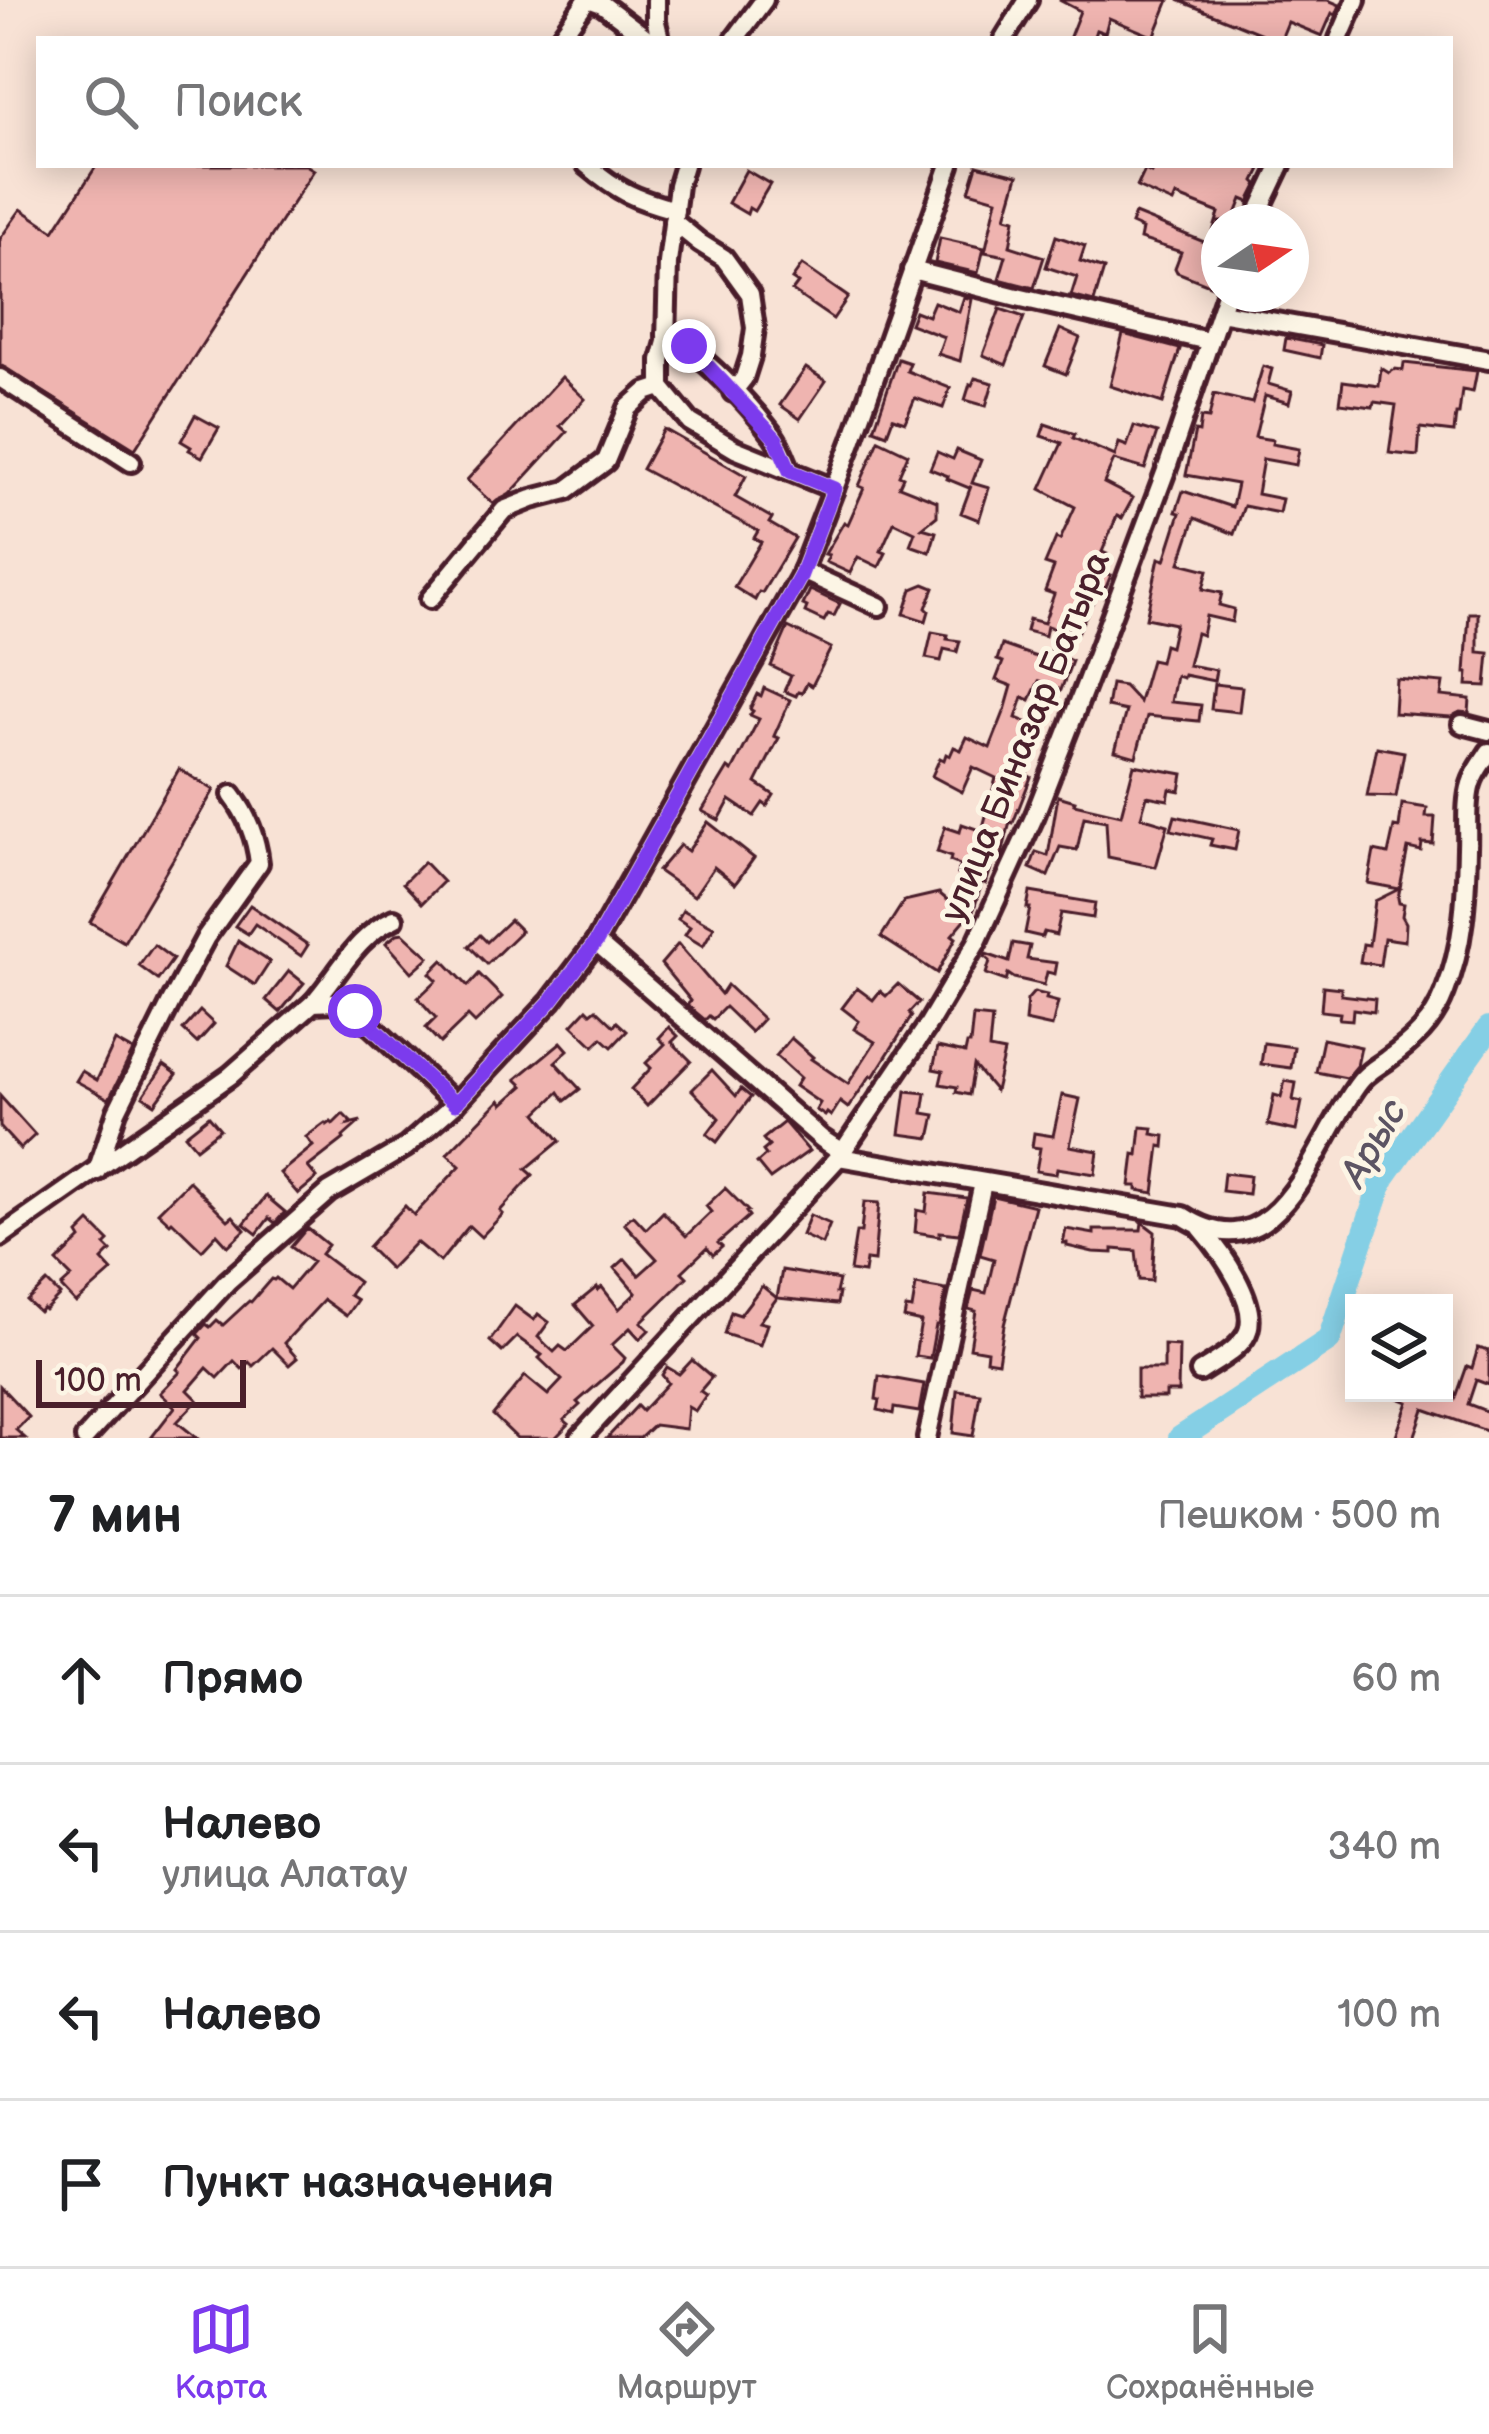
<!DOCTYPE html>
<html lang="ru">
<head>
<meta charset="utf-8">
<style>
	body { margin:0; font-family:"Balsamiq Sans",sans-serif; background:#f2f2f2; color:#202124 }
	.controls { position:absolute; right:36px; bottom:36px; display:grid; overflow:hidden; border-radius:0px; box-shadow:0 6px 30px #0003 }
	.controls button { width:108px; height:108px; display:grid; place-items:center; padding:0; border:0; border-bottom:3px solid #e0e0e0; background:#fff; color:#202124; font:60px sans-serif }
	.compass { position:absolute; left:1201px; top:204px; width:108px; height:108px; border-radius:50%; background:#fff; box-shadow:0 6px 30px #0003; rotate:77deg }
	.scale { position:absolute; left:36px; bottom:30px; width:210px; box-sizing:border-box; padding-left:12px; border:6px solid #4a1f2b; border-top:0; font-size:33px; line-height:42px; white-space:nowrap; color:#4a1f2b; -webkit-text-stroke:9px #fcf5e5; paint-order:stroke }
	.stop { position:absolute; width:36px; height:36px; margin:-27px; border:9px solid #7c3aed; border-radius:50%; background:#fff }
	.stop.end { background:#7c3aed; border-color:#fff; box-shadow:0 3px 12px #0008 }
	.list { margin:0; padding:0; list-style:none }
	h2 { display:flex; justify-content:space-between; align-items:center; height:156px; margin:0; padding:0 48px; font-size:51px }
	h2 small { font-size:39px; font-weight:400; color:#757577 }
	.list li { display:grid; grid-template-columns:78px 1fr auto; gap:36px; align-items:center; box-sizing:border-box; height:168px; padding:0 48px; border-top:3px solid #e0e0e0 }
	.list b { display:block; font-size:45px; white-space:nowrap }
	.list p { margin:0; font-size:39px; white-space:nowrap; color:#757577 }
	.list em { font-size:39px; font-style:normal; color:#757577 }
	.icon { flex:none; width:66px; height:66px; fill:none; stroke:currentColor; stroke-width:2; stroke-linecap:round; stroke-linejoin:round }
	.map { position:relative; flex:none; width:1489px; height:1438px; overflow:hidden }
	.search { position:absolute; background:#fff; box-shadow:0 6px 30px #0003; left:36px; right:36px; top:36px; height:132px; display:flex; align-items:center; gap:30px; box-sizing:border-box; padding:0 42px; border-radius:0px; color:#757577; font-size:45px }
	.sheet { height:828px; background:#fff }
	nav { display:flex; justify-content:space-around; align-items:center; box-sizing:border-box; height:168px; border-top:3px solid #e0e0e0; background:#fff; font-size:33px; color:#757577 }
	nav a { display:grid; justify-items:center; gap:6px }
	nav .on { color:#7c3aed }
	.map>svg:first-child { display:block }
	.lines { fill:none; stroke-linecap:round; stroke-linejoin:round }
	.river { stroke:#85cfe5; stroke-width:24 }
	.building { fill:#efb4b0; stroke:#4a1f2b; stroke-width:3 }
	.minor-casing { stroke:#4a1f2b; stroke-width:26 }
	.minor { stroke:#fcf5e5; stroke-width:16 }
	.route { stroke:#7c3aed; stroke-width:15 }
	.labels { text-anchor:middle; stroke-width:10; stroke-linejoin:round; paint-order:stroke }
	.street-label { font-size:36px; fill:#4a1f2b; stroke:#fcf5e5 }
	.water-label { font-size:39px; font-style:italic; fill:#5c5463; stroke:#fcf5e5 }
</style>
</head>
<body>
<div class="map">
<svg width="1489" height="1438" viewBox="0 0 1489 1438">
	<rect width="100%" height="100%" fill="#f8e2d5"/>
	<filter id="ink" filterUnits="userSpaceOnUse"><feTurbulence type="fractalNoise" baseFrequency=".00833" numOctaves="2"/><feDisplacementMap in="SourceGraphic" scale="24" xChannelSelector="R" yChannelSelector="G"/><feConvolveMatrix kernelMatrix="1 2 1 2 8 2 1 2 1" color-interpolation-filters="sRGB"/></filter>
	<g filter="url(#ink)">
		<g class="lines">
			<path class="river" d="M1180,1438L1329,1340L1383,1178L1489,1028"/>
		</g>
		<g class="building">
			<path d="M1059,0H1169L1154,37L1109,18L1105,33L1096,30L1093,39H1069L1080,11Z"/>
			<path d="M1178,0H1328L1340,5L1336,15L1332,13L1322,36L1288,22L1281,39H1274Z"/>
			<path d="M97,165H306L314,170L135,449L0,365V239L21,209L54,231Z"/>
			<path d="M977,165L1018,175L1006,217L1015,219L1010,246L1044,257L1034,288L999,279L1006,256L985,252L997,199L969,191Z"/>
			<path d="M1155,165H1251L1261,169L1255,181L1258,184L1249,202L1242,199L1233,222H1219V266L1212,286L1177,272L1175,268L1181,252L1140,239L1142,229L1131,224L1135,214L1209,244L1219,213L1176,196L1173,203L1137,187L1145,170L1151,173Z"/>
			<path d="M746,170L770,184L754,211L749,208L747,214L728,203Z"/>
			<path d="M1056,236L1085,246L1080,261L1104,269L1094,302L1071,296L1077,277L1046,267Z"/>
			<path d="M940,238L984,248L978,273L935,263Z"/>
			<path d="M802,265L848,297L833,319L792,291L798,283L792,279Z"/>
			<path d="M964,297L972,299L960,361L938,354L944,337L910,324L915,311L928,316L934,302L959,312Z"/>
			<path d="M1000,309L1024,317L1006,365L983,355Z"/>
			<path d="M1060,329L1080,338L1066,374L1045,366Z"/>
			<path d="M1123,334L1180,349L1163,403L1110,386Z"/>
			<path d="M1286,338L1322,345L1320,358L1284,350Z"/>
			<path d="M898,359L910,363L907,371L950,388L943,408L915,398L905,422L893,418L887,434L874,429Z"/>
			<path d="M1404,363L1477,371L1473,392L1462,390L1459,414H1456L1454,432L1420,428L1418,456L1389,453L1396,405L1374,402L1373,407L1340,403L1343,381L1379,386L1381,368L1389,373L1395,369L1403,370Z"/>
			<path d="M1263,366L1272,369L1268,384L1292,391L1289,403L1265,396L1255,437L1273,440L1272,444L1299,449L1296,465L1263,459L1257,494L1282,499L1279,513L1244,506L1234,534L1195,518L1180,563L1208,570L1203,589L1222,593L1219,605L1234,609L1232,622L1206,616L1202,635L1196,633L1188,665L1216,670L1214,681L1184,675L1183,678L1176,676L1171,702L1201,705L1199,721L1147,716L1136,757L1115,751L1126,711L1107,707L1111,684L1124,686L1139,702L1151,660L1160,662L1164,645L1170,647L1175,624L1146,618L1159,558L1165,560L1180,513L1176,512L1183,491L1232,507L1237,484L1186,475L1195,431L1199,432L1201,417L1209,418L1214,394L1252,403Z"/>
			<path d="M806,368L826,381L800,419L780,405Z"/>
			<path d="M562,377L585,399L560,426L567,432L510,494L493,504L467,480Z"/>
			<path d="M975,378L993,383L986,406L965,400L970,384L972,385Z"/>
			<path d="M195,415L219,428L202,457L189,450L191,447L181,441Z"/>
			<path d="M1045,424L1075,434L1073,438L1115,456L1119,443L1127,446L1134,426L1157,433L1145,469L1114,460L1104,483L1133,498L1122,518L1117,516L1102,552L1107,554L1101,572L1111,575L1106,587L1100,588L1077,633L1056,626L1055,629L1047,626L1045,636L1026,631L1029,619L1044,623L1054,594L1045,591L1054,567L1045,564L1056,538L1060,540L1075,507L1041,489L1062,443L1041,436Z"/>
			<path d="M664,429L746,476L735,497L772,518L769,523L795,538L762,593L759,592L755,600L734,587L761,542L754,538L758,531L642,469Z"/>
			<path d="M879,440L908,454L899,475L903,477L899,486L937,501V516L922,528L936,532L930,552L910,545L915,532L894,522L881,551L886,553L879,567L858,557L850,573L826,562L829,555L825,554L844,522L848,524L864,488L859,486Z"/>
			<path d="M957,450L981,460L972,483L989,488L979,520L961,513L971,486L969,488L947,479L948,476L930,469L937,452L953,459Z"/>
			<path d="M924,584L934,588L926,608L929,611L926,621L904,614L912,589Z"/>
			<path d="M810,590L840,604L834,616L828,614L824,621L805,612L807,607L803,605Z"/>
			<path d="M1469,613H1478V652L1489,653L1486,686L1467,685L1468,673H1465Z"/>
			<path d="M788,627L831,648L812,686L807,683L802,693L798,692L796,696L784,691L791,676L771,666Z"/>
			<path d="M932,632L948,635L947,639L960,641L957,652L944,649L941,661L926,658Z"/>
			<path d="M1002,645L1045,660L1048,651L1072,661L1061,690L1039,681L1030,700L1023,697L1016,718L1045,730L1026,775L1031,777L1013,823L1010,822L1001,859H994L986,884L982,882L974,909L952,935L956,938L937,973L881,937L904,901L939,893L958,909L967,877L957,874L960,865L950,861L951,857L937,852L945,827L960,832L962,824L982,831L996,778L973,767L962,792L932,776L940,758L944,760L946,754L950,756L954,747L961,750L967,737L990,748L1006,707L1012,686L996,680L1003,662L997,660Z"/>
			<path d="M1396,679L1443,683L1441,696L1470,699L1469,713L1460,712L1451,717L1394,713Z"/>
			<path d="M1214,684L1242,687L1239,712L1211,709Z"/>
			<path d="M764,688L790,700L774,736L779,738L756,783L774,795L767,806L763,803L754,816L730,800L719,820L702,811L728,768L732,771L759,719L750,715L753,711L750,709L757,694L761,696Z"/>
			<path d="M1377,747L1404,752L1396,797L1367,796Z"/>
			<path d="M1134,765L1183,774L1180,791L1170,789L1168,800L1147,796L1141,817L1168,825L1156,867L1108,857L1106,821L1084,817L1077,850L1060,847L1048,876L1030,868L1036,852L1048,856L1058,796L1075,801L1074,804L1121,815Z"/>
			<path d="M179,769L214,790L124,942L90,922Z"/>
			<path d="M1402,804L1427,808L1426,817H1435L1433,844L1422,843L1421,851L1408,848L1398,898L1399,903L1404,904L1402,916L1406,923L1405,941L1384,938L1380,965L1360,962L1363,944L1369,945L1375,901L1399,889L1368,883L1374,851L1388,854L1394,827L1399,828Z"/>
			<path d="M1175,816L1239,830L1235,850L1210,845L1212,839L1171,830Z"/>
			<path d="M708,822L754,858L735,884L714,867L694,896L658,871L680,845L688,851Z"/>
			<path d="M424,862L443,882L422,903L403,883Z"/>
			<path d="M1030,892L1095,903L1093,918L1061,913L1056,935L1044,932L1042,937L1025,933L1030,908H1027Z"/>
			<path d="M250,905L308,945L301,956L255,924L248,934L235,926Z"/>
			<path d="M683,910L714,927L703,946L685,935L690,927L678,919Z"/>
			<path d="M510,920L521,931L487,964L469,946L480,935L487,942Z"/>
			<path d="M403,933L429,957L412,972L386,943L397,934Z"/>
			<path d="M238,941L270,962L255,985L226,966Z"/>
			<path d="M1013,943L1030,946L1027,959L1057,963L1055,974L1047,972L1044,985L1014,978L1008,974L1006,981L986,974L990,961L985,957L986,954L1009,962Z"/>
			<path d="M678,944L721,994L727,985L763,1019L751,1032L725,1007L713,1019L709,1016L705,1020L687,1005L691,1001L661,964Z"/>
			<path d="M154,945L173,959L158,980L139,966Z"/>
			<path d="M443,960L468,986L479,974L502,997L475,1023L468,1016L440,1043L426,1028L436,1018L418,998L437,980L430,973Z"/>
			<path d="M289,971L304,983L280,1012L266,1000Z"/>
			<path d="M898,984L919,1002L909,1013L912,1016L873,1077L871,1075L848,1108L840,1102L831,1116L827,1113L825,1116L816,1110L820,1103L795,1086L800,1078L776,1056L791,1038L813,1057L811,1059L848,1084L875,1042L854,1029L859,1021L842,1008L857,988L873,1000L880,991L886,996Z"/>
			<path d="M1323,986L1341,988V995L1375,999L1374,1012L1353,1009L1352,1020L1339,1019L1340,1013L1321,1011Z"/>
			<path d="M1034,992L1047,995L1046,999L1058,1002L1052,1027L1025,1021L1027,1000Z"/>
			<path d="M587,1009L591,1013L596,1009L614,1026L617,1022L627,1031L612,1047L602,1038L594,1046L572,1025Z"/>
			<path d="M200,1011L214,1024L197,1043L183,1030Z"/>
			<path d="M973,1016L992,1018L989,1049L1004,1052L995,1091L974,1066L969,1095L956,1092L957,1087L940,1084L943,1071L933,1069L938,1047L965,1053L967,1044H970Z"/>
			<path d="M669,1027L678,1036L672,1042L691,1061L647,1106L631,1089L651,1068L646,1063L665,1044L659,1038Z"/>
			<path d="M1323,1039L1361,1047L1357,1066L1347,1078L1316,1072Z"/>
			<path d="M115,1041L133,1051L109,1099L76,1081L82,1071L97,1080Z"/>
			<path d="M561,1042L568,1050L555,1062L580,1089L565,1101L559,1092L537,1113L560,1141L526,1169L533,1175L500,1211L503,1214L481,1237L469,1226L440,1262L416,1242L390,1269L368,1247L405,1206L414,1215L460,1166L447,1154L500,1100L503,1104L523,1086L516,1079Z"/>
			<path d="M1264,1043L1294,1047L1291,1068L1261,1064Z"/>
			<path d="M164,1065L177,1074L155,1104L143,1096Z"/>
			<path d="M712,1070L736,1096L741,1089L751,1097L717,1142L707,1134L719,1118L692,1090Z"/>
			<path d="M1285,1081L1296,1083L1293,1100L1302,1102L1296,1131L1268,1125L1274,1095L1281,1097Z"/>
			<path d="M906,1091L926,1093L923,1113L935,1115L930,1138L900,1134Z"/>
			<path d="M1062,1095L1080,1099L1070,1146L1098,1151L1095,1174L1057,1168L1056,1174L1036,1171L1040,1148L1032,1147L1034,1133L1053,1136Z"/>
			<path d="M0,1096L35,1135L20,1149L0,1127Z"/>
			<path d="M343,1114L351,1122L349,1124L361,1121L343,1137L344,1139L308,1167L317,1178L298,1194L280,1173L313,1146L306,1137L325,1123L327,1125L331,1122L333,1124Z"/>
			<path d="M209,1116L220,1129L196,1148L185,1135Z"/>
			<path d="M784,1122L809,1151L770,1179L757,1163L766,1155L763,1151L769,1146L763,1139Z"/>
			<path d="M1141,1127L1153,1128L1152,1134L1165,1136L1164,1147L1160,1146L1154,1193L1137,1190V1186H1130L1134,1154L1138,1155Z"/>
			<path d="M1224,1173L1250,1176L1248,1194L1222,1191Z"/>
			<path d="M189,1181L228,1220L233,1216L245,1230L228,1246L217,1234L202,1250L172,1221L170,1223L158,1212Z"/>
			<path d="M725,1188L748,1211L746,1212L749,1216L718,1243L722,1247L713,1255L707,1248L682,1272L687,1277L641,1322L649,1330L640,1339L630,1328L612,1345L625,1358L623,1362L577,1402L580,1405L564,1420L569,1424L555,1438H517L493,1415L525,1376L548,1395L562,1380L539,1358L542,1355L517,1337L502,1352L490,1341L515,1306L534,1320L538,1314L549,1322L538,1337L554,1352L560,1346L567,1351L593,1326L575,1305L597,1287L598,1290L602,1287L619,1309L636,1293L615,1268L625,1259L639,1275L657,1259L624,1223L633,1215L646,1229L663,1212L686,1236L711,1212L706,1206Z"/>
			<path d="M928,1193L967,1198L959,1234L940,1232V1236L915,1232L917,1210L926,1212Z"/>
			<path d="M266,1196L285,1212L275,1223L269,1218L257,1234L244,1224Z"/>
			<path d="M993,1196L1035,1206L1004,1325L998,1362L986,1360L987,1351L970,1348L976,1311L968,1309L973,1290L986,1293L994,1259L980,1255Z"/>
			<path d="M864,1202L879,1203L874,1261L866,1260L864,1273L850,1271L856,1232H861Z"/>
			<path d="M810,1215L830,1224L822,1244L802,1235Z"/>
			<path d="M90,1222L109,1241L105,1245L111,1251L102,1260L112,1271L76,1303L61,1287L72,1277L57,1262L81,1239L78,1234Z"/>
			<path d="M1142,1222L1155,1232L1152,1281L1139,1280L1136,1251L1113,1249V1253L1093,1252L1067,1246V1243H1063L1066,1229L1094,1234V1230H1141Z"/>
			<path d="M307,1228L328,1245L321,1254L358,1282L349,1295L357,1300L346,1316L324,1300L284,1343L297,1358L289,1365L272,1348L253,1366L249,1362L242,1369L234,1361L218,1378L207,1368L188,1390L198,1400L177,1422L197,1438H151L175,1407L160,1393L180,1372L177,1369L201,1338L197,1334L206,1324L210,1327L217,1320L223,1325L249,1301L251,1302L271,1279L274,1280L276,1278L289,1289L312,1262L291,1247Z"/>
			<path d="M782,1270L839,1280L836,1293H839L837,1304L777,1298Z"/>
			<path d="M47,1282L60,1295L45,1310L43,1308L39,1312L27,1301Z"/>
			<path d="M916,1285L946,1290L939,1325H936L930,1358L915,1356L921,1322L904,1318L906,1308L912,1309Z"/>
			<path d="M762,1286L777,1298L759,1322L767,1324L760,1345L724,1334L731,1312L740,1315Z"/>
			<path d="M1164,1345L1179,1346L1178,1392H1166V1398H1137V1369H1164Z"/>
			<path d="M1478,1348L1489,1351V1385L1476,1380L1468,1404L1489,1412V1432L1424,1409L1414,1438H1395L1408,1402L1386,1393H1437L1455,1400L1467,1366L1472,1368Z"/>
			<path d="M692,1360L712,1377L700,1391L706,1395L695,1411L688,1407L686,1429L654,1425L640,1438H607L637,1406L642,1411L668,1383L662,1375L667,1367L679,1374Z"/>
			<path d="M879,1376L924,1384L919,1412L894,1408L893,1414L878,1410L880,1400L876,1399Z"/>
			<path d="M0,1386L29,1417L16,1430L25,1438H0Z"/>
			<path d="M957,1390L980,1393L973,1436L953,1433Z"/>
		</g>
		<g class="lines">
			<defs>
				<g id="minor">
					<path d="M591,0L602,4L648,39"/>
					<path d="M656,0V22L660,39"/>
					<path d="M559,39L587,0"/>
					<path d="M735,39L764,0"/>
					<path d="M1004,39L1028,0"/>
					<path d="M1339,39L1356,0"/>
					<path d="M587,165C619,192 635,199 675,210"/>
					<path d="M684,165L678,185L668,263L666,342L661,360V387L690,422L735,449L834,489"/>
					<path d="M673,221L700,243L724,258L750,294L755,328L751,356L744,378L733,392"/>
					<path d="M1254,222L1281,165"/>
					<path d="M912,270L1017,297L1208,341"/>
					<path d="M1220,312L1489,360"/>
					<path d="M666,334C702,353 748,402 773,435C781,446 785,459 790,471"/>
					<path d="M0,378L131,462"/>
					<path d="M802,571L879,606"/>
					<path d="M430,599L504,510L532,499L567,490L606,461L628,408L646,392L661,387"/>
					<path d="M1462,724L1489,731"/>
					<path d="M596,942L822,1139L842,1152"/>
					<path d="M313,1003C339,974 357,935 394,919"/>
					<path d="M839,1157L1183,1216C1280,1279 1314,1142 1359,1083C1366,1073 1377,1067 1387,1060C1414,1040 1433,1024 1445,992C1464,945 1466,898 1467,848C1468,828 1465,803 1471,784C1474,773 1483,762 1489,752"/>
					<path d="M97,1171L117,1111L171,1002L206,937L259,863C256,837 248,816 232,795"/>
					<path d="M0,1237L230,1076L313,1003L335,1002L355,1011L455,1104"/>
					<path d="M1200,1372C1215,1362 1235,1352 1245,1337C1264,1308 1220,1250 1201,1228"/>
					<path d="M85,1438L227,1282L329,1192L406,1147L455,1104L551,1001L596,942L800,577L852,442L950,165"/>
					<path d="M580,1438L839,1157L926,1028L977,942L1035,815L1086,684L1168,465L1226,294"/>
					<path d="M927,1438L983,1183"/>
				</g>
			</defs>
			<use href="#minor" class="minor-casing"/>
			<use href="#minor" class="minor"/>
		</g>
	</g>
	<g class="lines" filter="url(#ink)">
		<path class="route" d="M355,1011L455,1104L551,1001L596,942L800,577L834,489L790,471L776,439L689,346"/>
	</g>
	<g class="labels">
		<g class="street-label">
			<text transform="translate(1024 736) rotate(-68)" y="13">улица Биназар Батыра</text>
		</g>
		<g class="water-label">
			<text transform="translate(1372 1142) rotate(-60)" y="14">Арыс</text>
		</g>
	</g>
</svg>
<div class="controls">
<button><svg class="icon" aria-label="layers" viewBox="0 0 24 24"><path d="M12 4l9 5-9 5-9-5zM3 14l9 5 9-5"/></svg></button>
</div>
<svg class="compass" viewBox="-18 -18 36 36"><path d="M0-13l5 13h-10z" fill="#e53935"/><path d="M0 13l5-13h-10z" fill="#757577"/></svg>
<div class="scale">100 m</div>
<div class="stop" style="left:355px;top:1011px"></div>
<div class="stop end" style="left:689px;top:346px"></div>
<div class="search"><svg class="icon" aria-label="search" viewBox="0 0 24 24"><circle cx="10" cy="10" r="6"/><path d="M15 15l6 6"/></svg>Поиск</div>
</div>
<section class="sheet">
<h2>7 мин<small>Пешком · 500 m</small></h2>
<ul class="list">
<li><svg class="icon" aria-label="ahead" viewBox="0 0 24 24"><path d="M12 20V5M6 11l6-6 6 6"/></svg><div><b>Прямо</b></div><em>60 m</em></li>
<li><svg class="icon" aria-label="left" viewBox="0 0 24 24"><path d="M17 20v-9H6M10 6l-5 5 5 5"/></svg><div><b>Налево</b><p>улица Алатау</p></div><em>340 m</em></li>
<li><svg class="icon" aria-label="left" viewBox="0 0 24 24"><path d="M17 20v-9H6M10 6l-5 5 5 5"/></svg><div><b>Налево</b></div><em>100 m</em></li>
<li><svg class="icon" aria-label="arrive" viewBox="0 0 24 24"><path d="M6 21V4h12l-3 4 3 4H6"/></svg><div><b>Пункт назначения</b></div></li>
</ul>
</section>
<nav>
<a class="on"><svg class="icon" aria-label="map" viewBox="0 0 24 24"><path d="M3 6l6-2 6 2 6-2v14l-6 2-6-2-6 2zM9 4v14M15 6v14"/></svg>Карта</a>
<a><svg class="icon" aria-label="directions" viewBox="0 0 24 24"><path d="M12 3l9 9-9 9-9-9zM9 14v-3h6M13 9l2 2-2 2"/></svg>Маршрут</a>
<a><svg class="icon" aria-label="saved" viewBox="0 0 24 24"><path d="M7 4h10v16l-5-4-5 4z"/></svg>Сохранённые</a>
</nav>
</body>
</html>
